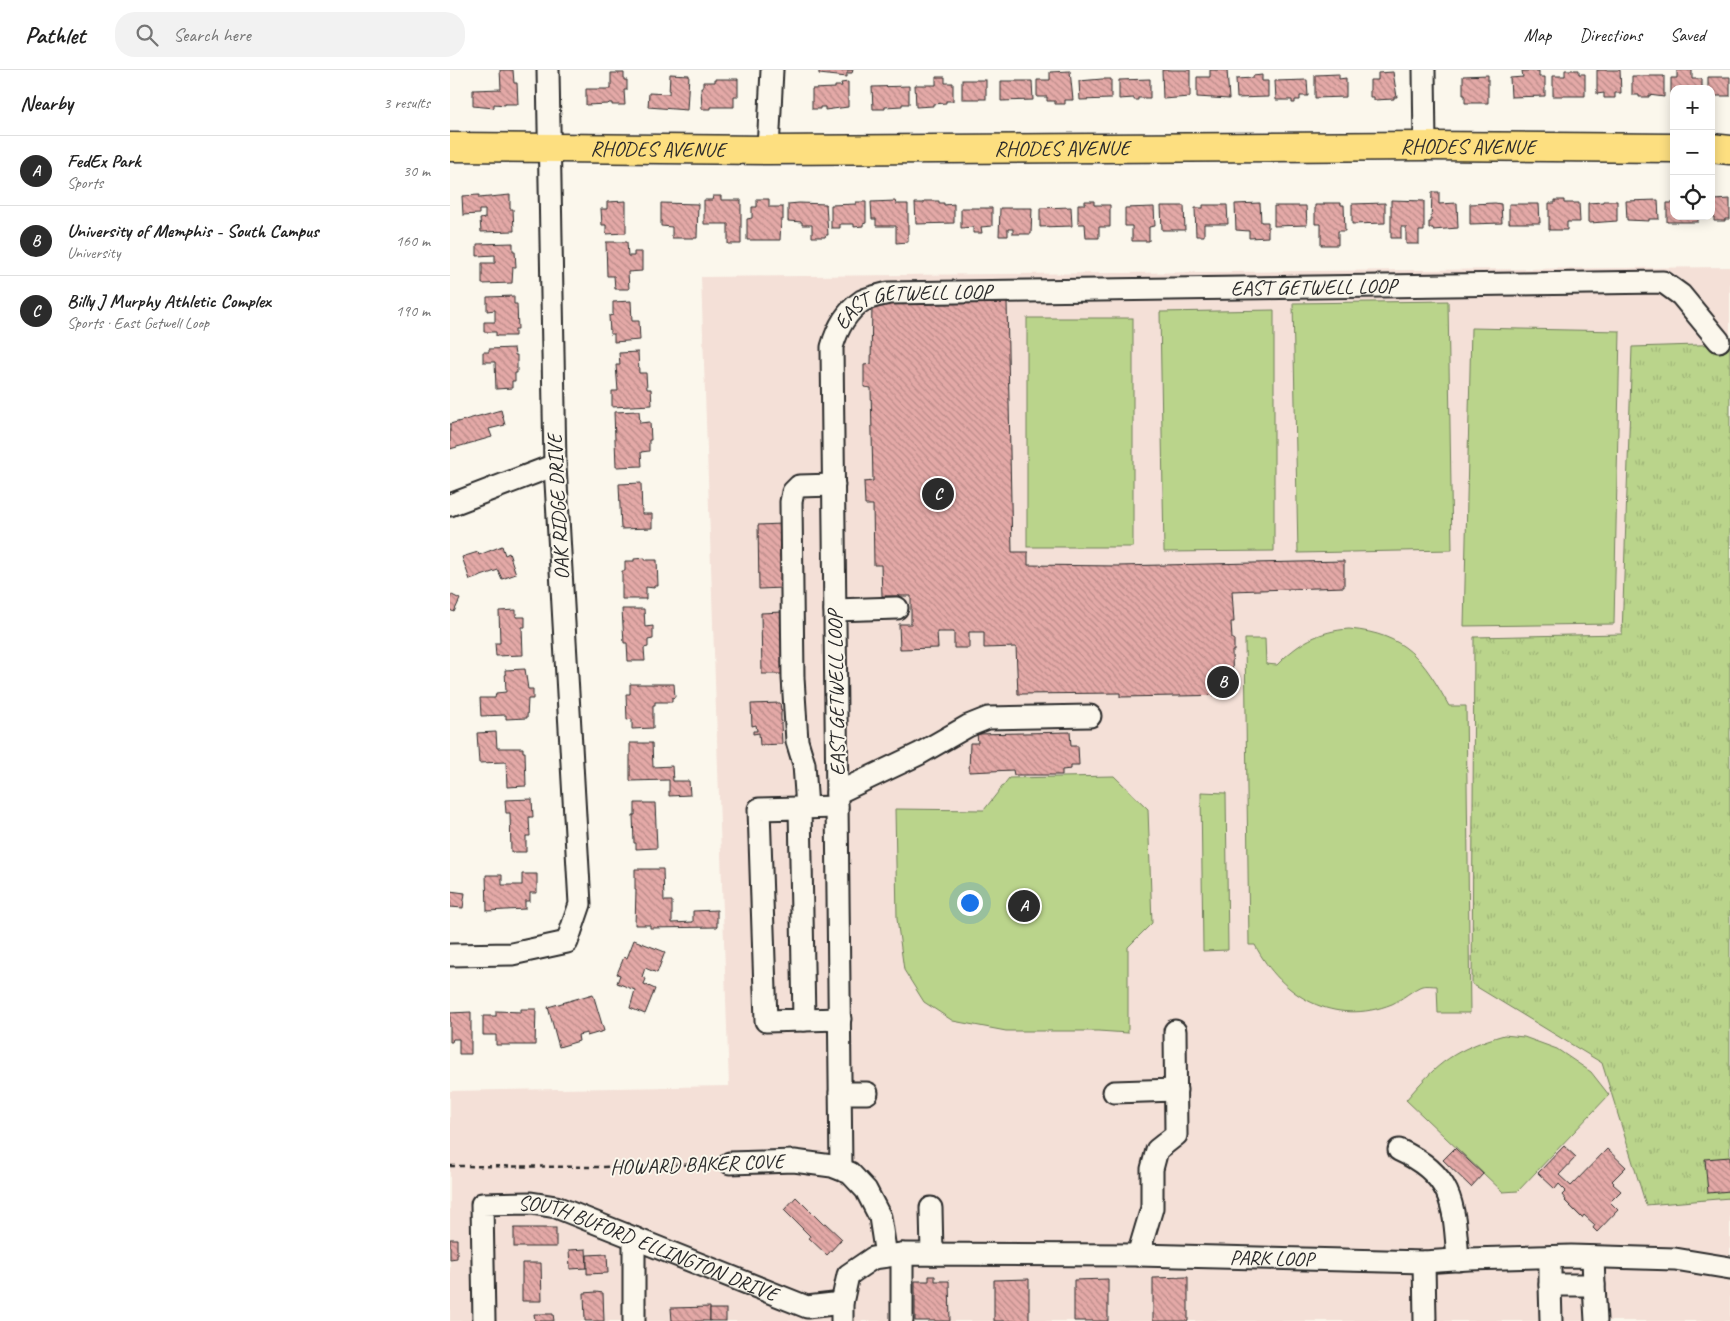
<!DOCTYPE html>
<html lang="en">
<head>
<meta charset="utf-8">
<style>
	body { margin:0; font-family:Caveat,sans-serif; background:#f2f2f2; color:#222 }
	.controls { position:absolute; right:15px; top:15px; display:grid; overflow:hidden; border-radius:10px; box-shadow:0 2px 12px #0003 }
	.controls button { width:45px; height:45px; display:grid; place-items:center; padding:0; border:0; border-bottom:1px solid #e0e0e0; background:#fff; color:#222; font:25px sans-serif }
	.you { position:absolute; left:519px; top:832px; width:18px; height:18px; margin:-12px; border:4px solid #fff; border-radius:50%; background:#1a73e8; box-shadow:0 0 0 8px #1a73e833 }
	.badge { display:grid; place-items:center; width:32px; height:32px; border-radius:50%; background:#2b2b2b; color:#fff; font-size:16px; font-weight:700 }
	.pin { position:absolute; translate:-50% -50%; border:2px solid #fff; box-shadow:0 1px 5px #0006 }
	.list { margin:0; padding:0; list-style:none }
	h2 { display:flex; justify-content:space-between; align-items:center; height:65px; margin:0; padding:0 20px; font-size:21px }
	h2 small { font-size:16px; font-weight:400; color:#767676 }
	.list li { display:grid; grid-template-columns:32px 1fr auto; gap:15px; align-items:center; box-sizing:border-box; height:70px; padding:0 20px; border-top:1px solid #e0e0e0 }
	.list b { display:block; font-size:19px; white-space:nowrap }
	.list p { margin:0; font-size:16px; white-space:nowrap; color:#767676 }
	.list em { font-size:16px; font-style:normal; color:#767676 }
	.icon { flex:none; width:28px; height:28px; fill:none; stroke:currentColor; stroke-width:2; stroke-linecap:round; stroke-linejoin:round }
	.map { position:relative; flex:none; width:1280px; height:1251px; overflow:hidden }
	header { display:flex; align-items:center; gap:30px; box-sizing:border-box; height:70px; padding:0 25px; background:#fff; border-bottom:1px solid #e0e0e0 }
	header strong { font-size:24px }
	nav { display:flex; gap:28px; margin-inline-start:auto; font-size:18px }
	.search { width:350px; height:45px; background:#f2f2f2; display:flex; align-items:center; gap:12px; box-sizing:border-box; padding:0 18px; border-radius:20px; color:#767676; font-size:19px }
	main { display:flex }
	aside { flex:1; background:#fff }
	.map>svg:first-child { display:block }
	.built { fill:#f4e0d7 }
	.grass { fill:url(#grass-tufts); stroke:#72805b }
	.park { fill:#bad48b; stroke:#72805b }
	.building { fill:url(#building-back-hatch); stroke:#2b2b2b }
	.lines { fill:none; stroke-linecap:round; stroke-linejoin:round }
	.minor-casing { stroke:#2b2b2b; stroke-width:25 }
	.major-casing { stroke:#2b2b2b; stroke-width:31 }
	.path { stroke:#2b2b2b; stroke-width:2.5; stroke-dasharray:5 4; stroke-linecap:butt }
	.minor { stroke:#fbf7ec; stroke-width:21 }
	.major { stroke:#fddf80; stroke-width:28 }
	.labels { text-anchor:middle; stroke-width:4; stroke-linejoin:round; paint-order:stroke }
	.street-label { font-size:21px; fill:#2b2b2b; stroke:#fbf7ec }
</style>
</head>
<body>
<header>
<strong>Pathlet</strong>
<div class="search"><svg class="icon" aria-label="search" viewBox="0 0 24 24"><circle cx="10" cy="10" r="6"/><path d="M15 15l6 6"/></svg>Search here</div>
<nav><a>Map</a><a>Directions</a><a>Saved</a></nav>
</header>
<main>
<aside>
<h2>Nearby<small>3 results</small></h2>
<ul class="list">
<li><span class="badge">A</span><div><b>FedEx Park</b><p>Sports</p></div><em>30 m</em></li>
<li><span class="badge">B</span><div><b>University of Memphis - South Campus</b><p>University</p></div><em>160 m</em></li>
<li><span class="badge">C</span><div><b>Billy J Murphy Athletic Complex</b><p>Sports · East Getwell Loop</p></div><em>190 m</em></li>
</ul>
</aside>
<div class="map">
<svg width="1280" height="1251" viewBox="0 0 1280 1251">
	<defs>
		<pattern id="grass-tufts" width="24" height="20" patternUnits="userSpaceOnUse" patternTransform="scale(1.25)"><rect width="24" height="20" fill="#bad48b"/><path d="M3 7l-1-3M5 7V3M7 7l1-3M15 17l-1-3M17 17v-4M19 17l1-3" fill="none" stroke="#a0b678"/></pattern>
		<pattern id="building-back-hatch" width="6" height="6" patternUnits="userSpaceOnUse" patternTransform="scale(1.25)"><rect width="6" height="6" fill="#e4a9a7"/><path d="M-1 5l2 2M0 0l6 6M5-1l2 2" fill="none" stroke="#b98a88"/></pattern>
	</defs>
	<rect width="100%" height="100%" fill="#fbf7ec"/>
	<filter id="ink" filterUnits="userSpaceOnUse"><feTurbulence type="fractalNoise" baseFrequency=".02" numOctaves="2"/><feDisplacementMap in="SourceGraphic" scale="10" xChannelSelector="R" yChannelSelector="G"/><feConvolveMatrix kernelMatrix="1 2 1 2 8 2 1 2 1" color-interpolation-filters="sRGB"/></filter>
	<g filter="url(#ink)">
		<path class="built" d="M1280,197V1251H0V1021L279,1016L251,207Z"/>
		<path class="grass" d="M1280,274V1128L1196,1135L1152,993L1022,914L1024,567L1172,564L1182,277Z"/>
		<g class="park">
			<path d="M998,231L1002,480L848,483L843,233Z"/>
			<path d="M824,240V481L714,482L710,242Z"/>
			<rect x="577" y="248" width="106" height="229"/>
			<path d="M1021,258L1170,261L1164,554L1014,556Z"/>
			<path d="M899,559C956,564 973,589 999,636H1016L1020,943H988L987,916C983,916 977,915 972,916C965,918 951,930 942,934C884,957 832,927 805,875H799L795,569H815L816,594L827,595C848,573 869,561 899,559Z"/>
			<path d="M664,706L698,739L702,853L678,877V963L648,961H556L503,951L474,932L454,900L447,849L445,739L534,740L559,708Z"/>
			<path d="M751,722L776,723L778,880L753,881Z"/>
			<path d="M1054,965L1074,967L1107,979L1141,1002L1159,1025L1068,1121L1053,1122L956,1030C988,992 1005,979 1054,965Z"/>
		</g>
		<g class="building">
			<path d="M50,0H63L64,13H67L68,34H55V35L44,34V38L23,36V20L51,19Z"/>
			<path d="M369,0H403L402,3H397V7L369,4Z"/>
			<path d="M712,0H740V27L713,29Z"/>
			<path d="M760,0H777L779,29L747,27V7H760Z"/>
			<path d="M1115,0H1129V4H1135V26H1103V6H1115Z"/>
			<path d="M1147,0H1170L1171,23H1165V28H1154V23L1147,24Z"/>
			<path d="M1230,0H1242V9H1252V19H1224V27H1221V8H1227V1Z"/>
			<path d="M620,1L623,30H615V34H605V31H597V27H587V10H600V2Z"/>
			<path d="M1072,1H1089V7H1095V26L1061,27L1060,8L1073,7Z"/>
			<path d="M943,2L947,27H944V29L924,30V27H920V10H928V3Z"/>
			<path d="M161,3H174V10H177V20H174L175,35H162V33H159L158,34L136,35V19H161Z"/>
			<path d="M220,4L239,5L237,40L198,37L199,23L219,24Z"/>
			<path d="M889,4V9L896,8V27L865,28V5Z"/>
			<path d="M812,5V11H818V27L787,28L786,9L803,8V6Z"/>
			<path d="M1038,5V33H1015V25H1013V6Z"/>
			<path d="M1182,6H1214V27L1199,25V27H1189V25H1182Z"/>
			<path d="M486,7H495V13H503V31H496V33L483,34V36L466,37L465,15H486Z"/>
			<path d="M1258,7H1280V26H1261V19H1258Z"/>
			<path d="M265,9H288V26H284V37H261V39H252L251,18H253V12H265Z"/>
			<path d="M652,9H661V29L630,30L629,11Z"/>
			<path d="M700,9V28H688V30H684V28L669,29V10Z"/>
			<rect x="512" y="10" width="24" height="19"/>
			<path d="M857,10L858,26H850V30H845V33H842V30H826L825,11Z"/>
			<path d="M551,11H582L583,30L551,31Z"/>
			<path d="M398,12V37L375,40V37H370V39H362V19L385,18V16H392L391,13Z"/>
			<path d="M459,16V34H452V36L435,37V39H423L422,17Z"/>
			<path d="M982,122H989V134L1007,133L1008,158L983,160V158H979V152H981Z"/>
			<path d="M29,125V128L60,125V139H63L64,161L31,162L30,149L35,148V140H29V144L13,145L12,126Z"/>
			<path d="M263,126H271V130H291V174H278V154H254V130H262Z"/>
			<path d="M307,129H319V137H333V150H331L330,170H297V149L302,148V137H307Z"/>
			<path d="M1280,129V149H1275V151H1264V130Z"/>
			<path d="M941,130L974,131V161H969V174H956V157H951V168H941Z"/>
			<path d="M1105,130H1114V133H1129L1130,152H1117V160H1099V133H1105Z"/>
			<path d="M1208,130L1209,149H1199V151L1177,150L1176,131Z"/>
			<path d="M176,131V163L156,164V155H152L151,139H157V132Z"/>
			<path d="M445,131L446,134H458V172L446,173V156H426V149H422L421,132Z"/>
			<path d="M474,131H489V133H494V135L504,134V153L466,154L465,133H474Z"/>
			<path d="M635,131H644V135H660V157H649V168H636L635,154H628V134H635Z"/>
			<path d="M1153,131H1167V151L1140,153L1138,152V133L1153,132Z"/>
			<path d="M406,132H416V153L413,154V156L404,157V154H390V158H381V135L406,134Z"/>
			<path d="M211,133L248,134L247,168H222V157L211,156Z"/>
			<path d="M349,133L376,134L378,165H376L375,167H362V155H352V152L338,151V134Z"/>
			<path d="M810,133L811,152H818V167L799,168V161L786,160L785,134Z"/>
			<path d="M874,133H891V135H894L895,161H888V175H871V154H865V135H874Z"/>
			<path d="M935,133V153L902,154V134Z"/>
			<path d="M1045,133L1051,134L1052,153L1020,154V134Z"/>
			<path d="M1217,133H1224V146H1248V152H1217Z"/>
			<path d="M1059,134H1089L1090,153H1059Z"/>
			<path d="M753,135H777L778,154H754V166H746L745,138H753Z"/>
			<path d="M711,136H734L735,160H712Z"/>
			<path d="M824,136H856L857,155L824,156Z"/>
			<path d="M621,137L622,156L590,157V138Z"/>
			<path d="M704,137L705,156L699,157V171H682V156H675V138Z"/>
			<path d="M511,138H542V156L531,157L532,163H523V157L511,158Z"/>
			<path d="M550,138H582L581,164H563V159H558V166H549Z"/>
			<path d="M156,172H177L178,186H184V182H192V201L178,202L179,219H165L164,206H157Z"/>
			<path d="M63,173V181H65L66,197H63L62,213L32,214V193H45V185L27,186V174Z"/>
			<path d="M64,226V234H67L68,259H65V266H46V262H34V252H45V240L37,241V227Z"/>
			<path d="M181,231L182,251H189L190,270L164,272V264H160L159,246L163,245V232Z"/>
			<path d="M557,231L562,482H578V495L668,496L894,491V517L782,521L784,552H781L782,569H784V581H782L783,625L670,627V623L568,624L566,577L534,578V562H519V578H504V562H487L488,578L450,579L449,554H461V526H432L431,495H424L423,435H415L414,412L423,411L421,318L414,317V295L421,294L422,235Z"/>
			<path d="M64,278L65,285H67V303H65V311H62V318L46,319L45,292H33V282H39V279Z"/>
			<path d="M188,282L189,303H196L197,319H201L202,335L162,337V321H168L166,295H170L169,283Z"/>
			<path d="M51,340L55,355L39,359L42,367L0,379V354Z"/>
			<path d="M189,341L190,353L200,352L201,370H199V381L191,382L192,396L166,397L164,342Z"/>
			<path d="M191,413L192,444H202V458L171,459L169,414Z"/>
			<path d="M332,454L333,518L309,519L308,455Z"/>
			<path d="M52,476L55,485L59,483L66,504L52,509L48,500L20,510L12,487L28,482L29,485Z"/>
			<path d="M195,488V490H207L208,516H204V518L196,517V529H172V501H175V491H184V489Z"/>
			<path d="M0,524L10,529L4,542L0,540Z"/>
			<path d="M172,539H194L195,557L203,556V569L198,570V577L194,578L195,591H178L177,573H174Z"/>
			<path d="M66,540V547H75V557H72L73,585L46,586L45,573H50L49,541Z"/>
			<path d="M332,542L333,604H312L311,543Z"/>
			<path d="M75,599L78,619H83V629H78L77,648L56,649V645L31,646L30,628H45L46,623L56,622L55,600Z"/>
			<path d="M180,614H224L225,627L222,628V632H205V635H203V658L182,659V649L177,650L176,624H180Z"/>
			<path d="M330,633L331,640H332L331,643V651H332L331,654L332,674L310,675L309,663L303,664V661H307L306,655L302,656L301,634Z"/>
			<path d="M46,662L47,678H73V682H75L76,716L57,717L56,692L29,693L27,663Z"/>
			<path d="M620,662L621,676H628L629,695H621V699L612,700V705H564L563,700L519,702L520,673H528L527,664Z"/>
			<path d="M180,673H202L203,697L222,696L223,711H239L240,725L219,726V710L180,711Z"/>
			<path d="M82,729L83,747H79L80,766H76V782H61L60,743H56L55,730Z"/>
			<path d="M185,733H205L207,778L186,779V773H184L183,745H185Z"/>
			<path d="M185,799H213L214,831H222V853L243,852V841L267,840V857L200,858V855H185L186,820H185Z"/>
			<path d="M72,804H87V823H80V831H75V839L37,841L36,805H52V815H72Z"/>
			<path d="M0,821L15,823L13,838L0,837Z"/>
			<path d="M184,870L215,882L207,903L195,898L192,907L196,909L194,914L205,919L195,944L180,938L185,920L167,913L170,905L167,904L174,887L177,888Z"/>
			<path d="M143,924L154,961L137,966V963L128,965L129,971L109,977L98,937Z"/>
			<path d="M71,939H86L85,975H46V965H33V946H46V941L71,942Z"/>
			<path d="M21,942V984H9V969H3L2,972H0V943Z"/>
			<path d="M1114,1076L1126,1087L1109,1105L1121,1116L1157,1079L1176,1097L1162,1111L1164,1113L1163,1114L1171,1121L1160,1132L1168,1140L1147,1162L1143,1158L1145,1155L1134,1145L1132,1148L1115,1131L1116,1130L1112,1125L1116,1121L1109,1114L1105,1119L1088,1103Z"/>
			<path d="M1005,1078L1033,1104L1021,1117L993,1090Z"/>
			<path d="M1280,1087V1121L1258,1123L1255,1089Z"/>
			<path d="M346,1127L373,1154L375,1153L392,1169L377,1185L359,1168L360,1166L334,1140Z"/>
			<rect x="64" y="1158" width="42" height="19"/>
			<path d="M0,1169H7V1188L0,1189Z"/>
			<path d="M136,1179L137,1198L120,1199L119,1180Z"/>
			<path d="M157,1184L158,1203L137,1204V1185Z"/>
			<path d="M72,1193H91L92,1231H72Z"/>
			<path d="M479,1206H485V1211H499L500,1251H465V1211H479Z"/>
			<path d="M738,1207V1251H703V1208Z"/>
			<path d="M579,1209V1251H544V1210Z"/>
			<path d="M658,1209V1251H624V1210Z"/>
			<path d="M146,1222L153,1223L154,1251H135L134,1223Z"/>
			<path d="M260,1237V1251H222L221,1238Z"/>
			<rect x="260" y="1239" width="16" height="12"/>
			<path d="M84,1244H103L104,1251H85Z"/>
		</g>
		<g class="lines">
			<defs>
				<g id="minor">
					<path d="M974,0L975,76"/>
					<path d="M318,80L322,0"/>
					<path d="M0,435L105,395"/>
					<path d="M385,540L447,538"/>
					<path d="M387,723L469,684L518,656L538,648L640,646"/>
					<path d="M350,738L354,950L316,951L309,739L387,737"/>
					<path d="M357,738L354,694L347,671L343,608L341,432L343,422L349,416L384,415"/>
					<path d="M0,885L62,884L117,872L130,834L105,395L98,0"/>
					<path d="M354,950L390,949"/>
					<path d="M664,1022L726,1020"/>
					<path d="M390,1023H417"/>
					<path d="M949,1080C1004,1105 1004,1135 1008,1190"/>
					<path d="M280,1093L344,1091L382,1096L400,1103L416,1120L430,1147L436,1186"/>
					<path id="s1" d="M391,1099L382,277C387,259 396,242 412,231C420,227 431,225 439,223L1213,212L1231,225L1269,271"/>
					<path d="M481,1138L482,1184"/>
					<path d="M184,1168V1251"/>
					<path d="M452,1184V1251"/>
					<path d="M688,1185L702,1138V1099L707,1080L726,1065L725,961"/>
					<path d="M1100,1187V1215H1144L1143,1187"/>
					<path d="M974,1192L975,1251"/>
					<path d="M1100,1215L1101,1251"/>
					<path d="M1144,1215L1146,1251"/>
					<path id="s2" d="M34,1251L32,1134L81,1133L106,1137L357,1237L392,1233"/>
					<path id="s3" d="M392,1251V1233L398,1205L423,1188L452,1184L688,1185L974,1192L1019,1189L1121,1186L1225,1189L1280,1198"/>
				</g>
				<g id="major">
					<path id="s4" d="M0,77L318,80L975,76L1224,78"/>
					<path d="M1261,78L1280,80"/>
				</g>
			</defs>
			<use href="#minor" class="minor-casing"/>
			<use href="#major" class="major-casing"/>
			<path class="path" d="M0,1096L153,1097L264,1094"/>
			<use href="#minor" class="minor"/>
			<use href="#major" class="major"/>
		</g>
	</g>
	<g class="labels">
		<g class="street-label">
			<text dy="7" stroke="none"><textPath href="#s4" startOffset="1018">RHODES AVENUE</textPath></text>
			<text dy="7" stroke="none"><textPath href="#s4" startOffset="208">RHODES AVENUE</textPath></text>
			<text dy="7" stroke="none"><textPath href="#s4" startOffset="612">RHODES AVENUE</textPath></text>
			<text dy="7" stroke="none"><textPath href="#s1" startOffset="1331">EAST GETWELL LOOP</textPath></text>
			<text dy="7" stroke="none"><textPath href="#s1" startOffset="926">EAST GETWELL LOOP</textPath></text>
			<text transform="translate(108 437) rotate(-93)" y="7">OAK RIDGE DRIVE</text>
			<text transform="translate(386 623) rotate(-91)" y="7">EAST GETWELL LOOP</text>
			<text transform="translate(247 1094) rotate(-2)" y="7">HOWARD BAKER COVE</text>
			<text dy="7" stroke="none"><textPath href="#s2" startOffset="291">SOUTH BUFORD ELLINGTON DRIVE</textPath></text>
			<text dy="7" stroke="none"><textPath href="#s3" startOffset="476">PARK LOOP</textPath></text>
		</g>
	</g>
</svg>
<div class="controls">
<button>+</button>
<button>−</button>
<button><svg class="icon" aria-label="locate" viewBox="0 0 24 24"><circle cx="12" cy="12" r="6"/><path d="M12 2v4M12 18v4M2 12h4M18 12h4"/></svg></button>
</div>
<div class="you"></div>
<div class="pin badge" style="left:574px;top:836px">A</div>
<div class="pin badge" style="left:773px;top:612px">B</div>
<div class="pin badge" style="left:488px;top:424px">C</div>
</div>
</main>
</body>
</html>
